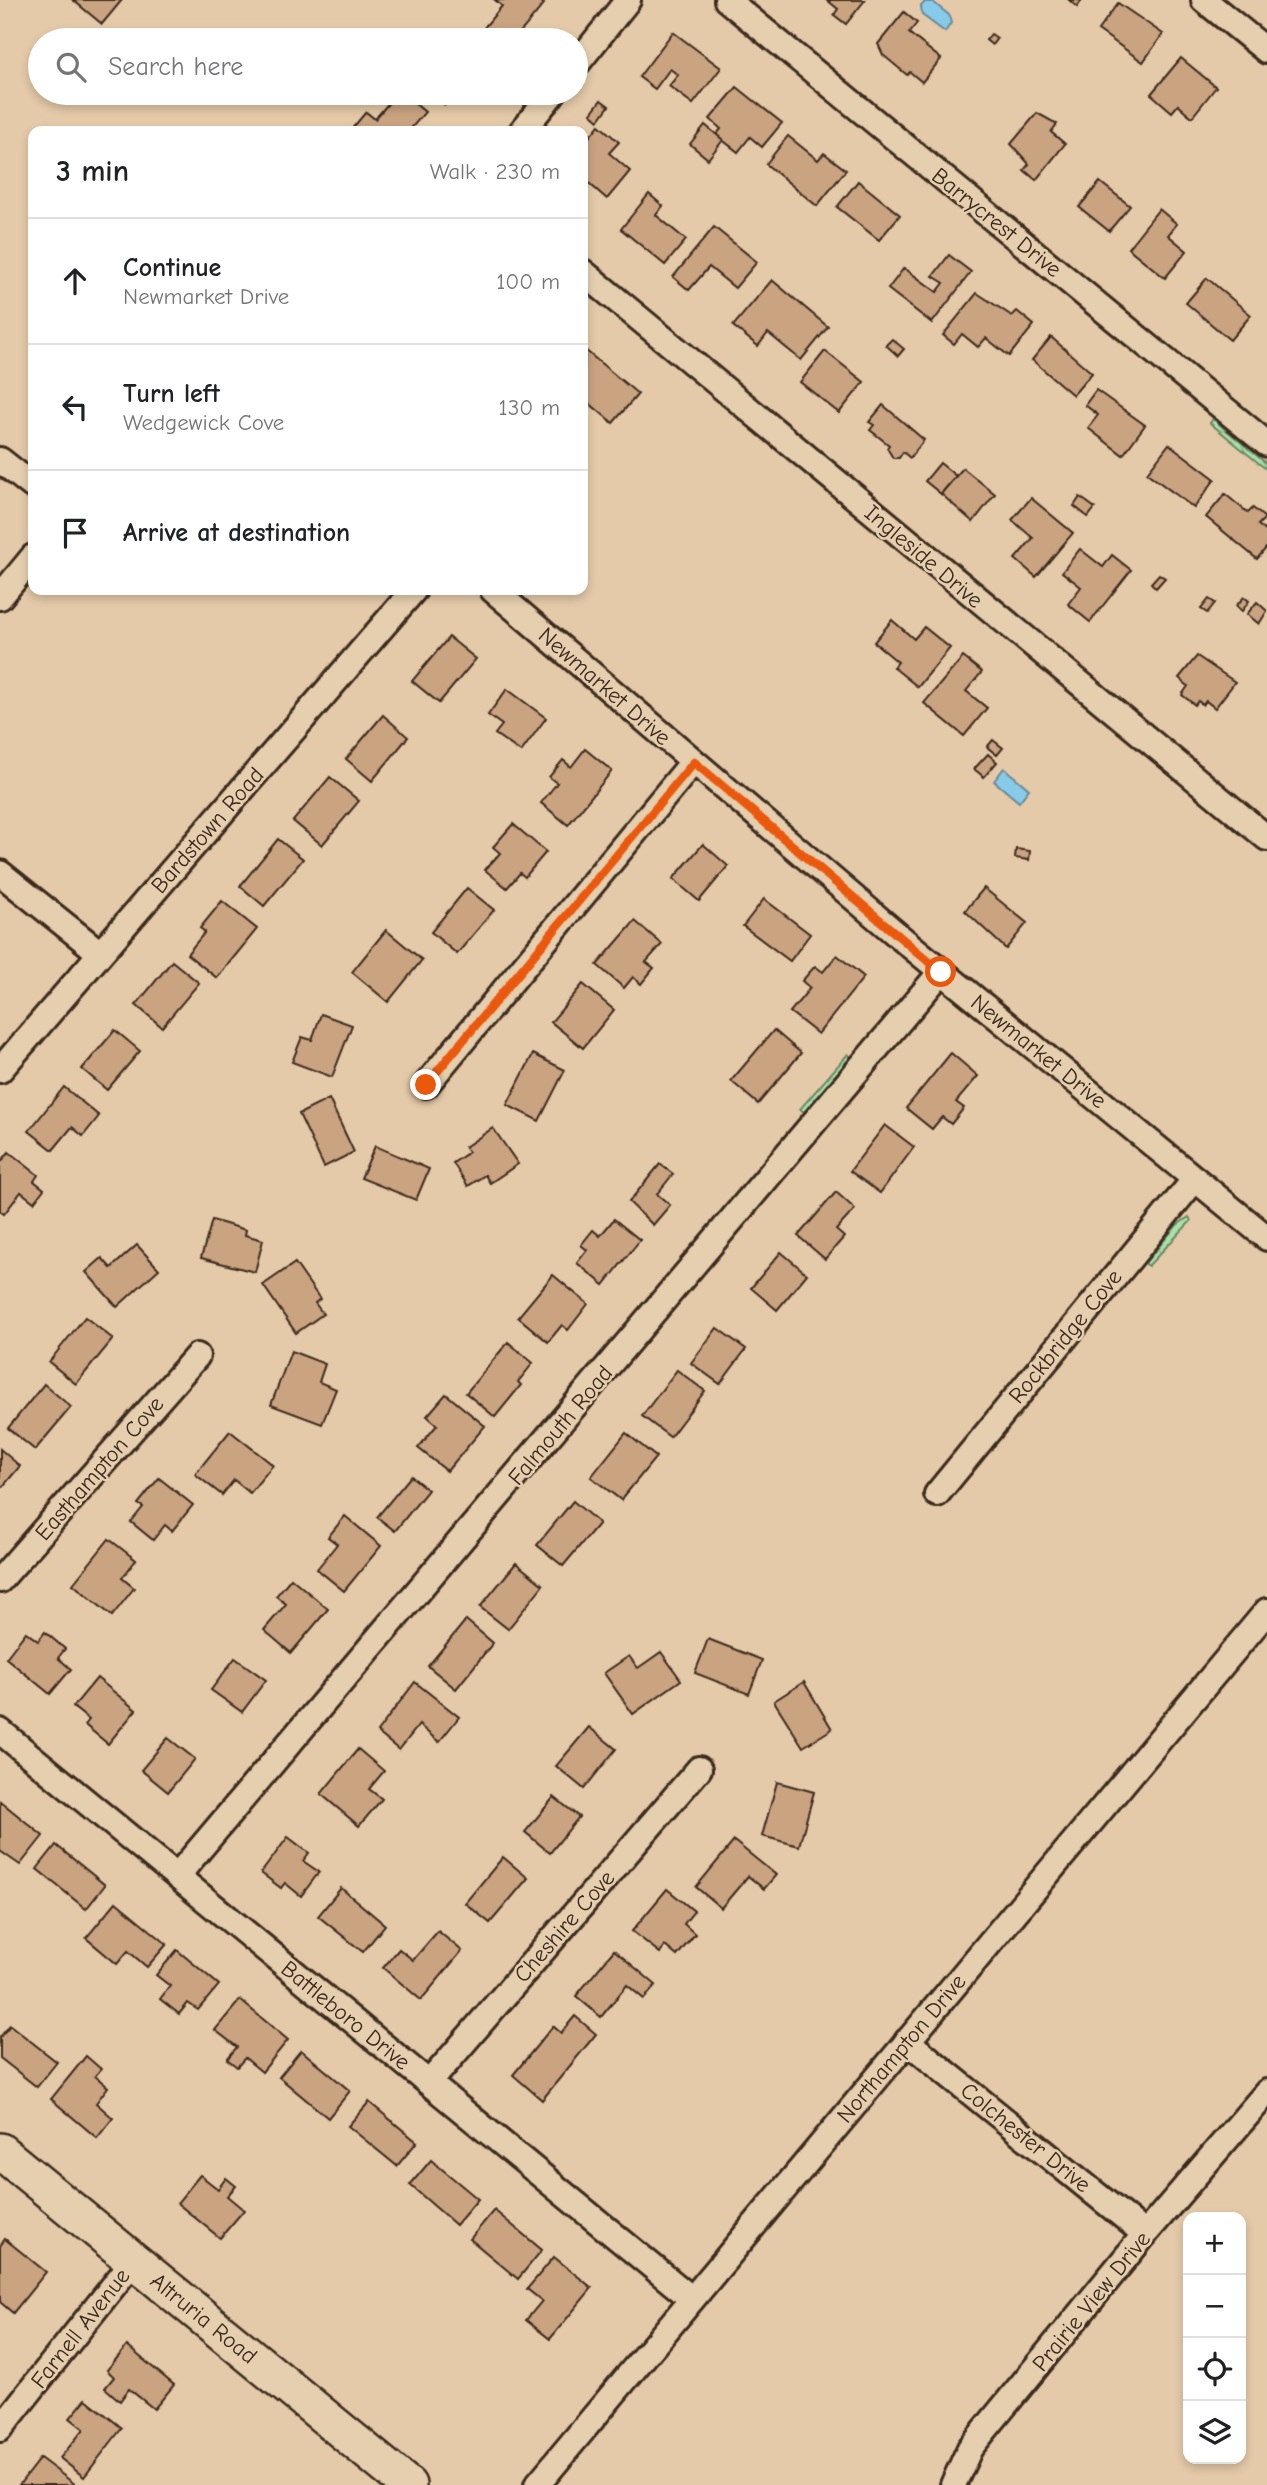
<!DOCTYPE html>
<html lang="en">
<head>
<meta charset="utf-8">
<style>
	body { margin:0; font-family:"Comic Neue",sans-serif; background:#f6f6f6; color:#202124 }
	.controls { position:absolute; right:21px; bottom:21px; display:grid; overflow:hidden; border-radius:14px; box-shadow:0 4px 10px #0003 }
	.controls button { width:63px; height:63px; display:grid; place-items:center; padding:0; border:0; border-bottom:2px solid #e0e0e0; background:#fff; color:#202124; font:35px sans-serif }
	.stop { position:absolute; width:21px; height:21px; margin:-16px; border:5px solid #ea580c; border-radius:50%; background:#fff }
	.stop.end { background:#ea580c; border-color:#fff; box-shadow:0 2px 7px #0008 }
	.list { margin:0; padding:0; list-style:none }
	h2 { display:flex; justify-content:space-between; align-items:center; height:91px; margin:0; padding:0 28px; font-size:30px }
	h2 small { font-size:23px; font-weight:400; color:#757577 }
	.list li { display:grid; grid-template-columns:46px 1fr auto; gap:21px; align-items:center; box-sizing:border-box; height:126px; padding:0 28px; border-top:2px solid #e0e0e0 }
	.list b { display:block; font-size:26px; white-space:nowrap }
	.list p { margin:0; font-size:23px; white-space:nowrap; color:#757577 }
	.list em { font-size:23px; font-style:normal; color:#757577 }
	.icon { flex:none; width:38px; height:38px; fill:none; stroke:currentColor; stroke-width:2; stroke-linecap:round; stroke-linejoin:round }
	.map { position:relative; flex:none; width:1267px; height:2485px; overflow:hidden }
	.search { position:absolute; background:#fff; box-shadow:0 4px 10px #0003; left:28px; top:28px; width:560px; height:77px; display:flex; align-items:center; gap:18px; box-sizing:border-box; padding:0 24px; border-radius:38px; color:#757577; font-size:26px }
	.panel { position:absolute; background:#fff; box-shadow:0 4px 10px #0003; left:28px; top:126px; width:560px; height:469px; border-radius:14px }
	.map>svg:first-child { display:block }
	.grass { fill:url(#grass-tufts); stroke:#708664; stroke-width:2 }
	.water { fill:#88cae9; stroke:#698a98; stroke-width:2 }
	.building { fill:#caa381; stroke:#3b2a1e; stroke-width:2 }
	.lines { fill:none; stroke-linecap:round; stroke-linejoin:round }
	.street-casing { stroke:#3b2a1e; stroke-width:30 }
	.secondary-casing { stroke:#3b2a1e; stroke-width:40 }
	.street { stroke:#e6cfaf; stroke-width:24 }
	.secondary { stroke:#e6cfaf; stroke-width:35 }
	.route { stroke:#ea580c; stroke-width:9 }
	.labels { text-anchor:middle; stroke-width:5; stroke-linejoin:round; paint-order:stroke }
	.street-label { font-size:23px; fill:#3b2a1e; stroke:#e6cfaf }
</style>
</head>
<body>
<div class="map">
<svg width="1267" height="2485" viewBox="0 0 1267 2485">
	<defs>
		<pattern id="grass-tufts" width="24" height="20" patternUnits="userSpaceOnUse" patternTransform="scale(1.75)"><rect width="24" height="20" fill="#a5e3aa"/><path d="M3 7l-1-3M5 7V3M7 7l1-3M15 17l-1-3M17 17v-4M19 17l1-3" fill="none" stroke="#8fc392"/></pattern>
	</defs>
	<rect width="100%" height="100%" fill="#e5caa9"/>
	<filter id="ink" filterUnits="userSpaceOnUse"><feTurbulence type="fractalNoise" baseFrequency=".0143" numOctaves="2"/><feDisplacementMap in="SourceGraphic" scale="14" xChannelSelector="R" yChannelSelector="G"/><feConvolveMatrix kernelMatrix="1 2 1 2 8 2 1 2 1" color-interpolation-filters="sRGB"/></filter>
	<g filter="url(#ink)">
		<g class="grass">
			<path d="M1213,419L1267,464V470L1210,423Z"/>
			<path d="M848,1054L851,1057L804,1112L800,1109Z"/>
			<path d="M1189,1217L1191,1221L1148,1266L1145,1263L1177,1225Z"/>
		</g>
		<g class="water">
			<path d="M925,2H933L949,15L951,23L945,32L922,15L921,6Z"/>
			<path d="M1004,768L1029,789L1019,802L994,781Z"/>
		</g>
		<g class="building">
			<path d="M73,0H122L102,24Z"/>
			<path d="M495,0H539L544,4L514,40H485L478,35L502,6Z"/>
			<path d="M827,0H865L846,24L834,15L838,9Z"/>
			<path d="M1069,0H1082L1077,7Z"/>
			<path d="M1118,3L1163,34L1143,62L1098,30Z"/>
			<path d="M904,12L917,23L909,33L941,59L922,82L910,72L907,75L883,55L878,44Z"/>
			<path d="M673,32L721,68L693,104L669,86L678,75L670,69L655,89L639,77Z"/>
			<path d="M991,34L997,38L992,45L986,40Z"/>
			<path d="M1181,58L1216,87L1192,117L1178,105L1172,112L1151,94Z"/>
			<path d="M737,87L782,123L762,147L750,137L738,152L716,135L721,129L710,119Z"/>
			<path d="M397,93H402L425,112L409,131H350L366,112L375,119Z"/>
			<path d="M429,93H455L445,105Z"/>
			<path d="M601,100L609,106L599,120L591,113Z"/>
			<path d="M1037,113L1057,124L1051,132L1065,144L1036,180L1024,170L1029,164L1011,144Z"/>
			<path d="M599,125L619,142L609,153L630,171L607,199L583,178V145Z"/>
			<path d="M705,125L723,140L708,159L690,144Z"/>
			<path d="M788,136L818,160L824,153L846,170L817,206L766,164Z"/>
			<path d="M858,181L900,215L879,240L837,207Z"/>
			<path d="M1100,182L1130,206L1109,231L1079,207Z"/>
			<path d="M649,194L663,206L656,215L686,240L665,265L621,229Z"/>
			<path d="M1159,209L1177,224L1168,235L1187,251L1165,278L1128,248Z"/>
			<path d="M714,227L757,262L735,288L709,267L689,290L673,277Z"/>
			<path d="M949,255L971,272L932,323L888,289L904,268L937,292L944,283L933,276Z"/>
			<path d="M1207,278L1251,315L1230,340L1186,303Z"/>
			<path d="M772,280L828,327L801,360L768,333L758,346L733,326Z"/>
			<path d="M977,293L1012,316L1017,311L1034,325L1009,356L986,338L978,347L962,334L954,344L943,335Z"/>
			<path d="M1051,337L1092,373L1073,395L1032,360Z"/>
			<path d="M892,339L904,349L898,356L886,345Z"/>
			<path d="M585,350L638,394L613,423L583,398Z"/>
			<path d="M825,351L864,382L839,413L800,382Z"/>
			<path d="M1096,390L1145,425L1123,455L1088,428L1098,415L1085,405Z"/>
			<path d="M883,405L924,440L910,458L903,452L899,458H893L887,448L889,445L870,430L874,425L869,422Z"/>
			<path d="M1169,444L1215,479L1194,508L1147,473Z"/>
			<path d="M940,463L956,476L941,494L925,481Z"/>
			<path d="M963,468L995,494L973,522L941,494Z"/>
			<path d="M1225,494L1248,513L1253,508L1265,518L1258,525L1267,532V547L1257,559L1206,517Z"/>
			<path d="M1080,497L1095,508L1088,517L1074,506Z"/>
			<path d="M1031,498L1073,533L1036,577L1015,559L1033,538L1012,520Z"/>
			<path d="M1080,549L1103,567L1112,555L1131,570L1090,622L1068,604L1081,587L1062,572Z"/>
			<path d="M1159,574L1165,578L1156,588L1151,583Z"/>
			<path d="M1244,597L1249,601L1242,611L1236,606Z"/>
			<path d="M1209,599L1215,603L1207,613L1201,609Z"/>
			<path d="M1257,602L1267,611L1259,624L1247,614Z"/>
			<path d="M892,620L914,639L924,627L950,648L918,687L893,667L898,662L874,642Z"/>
			<path d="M449,637L476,659L439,703L412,681Z"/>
			<path d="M1197,656L1235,682L1215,708L1206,701L1203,705L1198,701L1195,705L1182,695L1188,686L1179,678Z"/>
			<path d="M963,657L982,672L966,691L987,708L964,736L924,703Z"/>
			<path d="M507,689L546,718L521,752L495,734L502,725L488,715Z"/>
			<path d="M383,715L408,737L372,781L346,759Z"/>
			<path d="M993,740L1003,748L997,755L987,747Z"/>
			<path d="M585,749L612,771L568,825L541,803L557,783L549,777L563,760L571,767Z"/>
			<path d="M988,754L997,762L984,777L974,769Z"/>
			<path d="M330,777L359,801L322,845L293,821Z"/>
			<path d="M513,824L546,852L525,877L520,873L507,888L485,870L500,853L493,847Z"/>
			<path d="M278,839L303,859L264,906L240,886Z"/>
			<path d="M703,844L728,866L699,901L673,879Z"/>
			<path d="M1016,849L1030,851L1029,860L1015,858Z"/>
			<path d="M467,888L494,910L457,954L431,932Z"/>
			<path d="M984,888L1027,923L1006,949L965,911Z"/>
			<path d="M764,899L810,934L790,961L743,926Z"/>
			<path d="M222,901L257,929L217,978L187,954L205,932L200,928Z"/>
			<path d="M635,921L662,944L646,962L654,968L641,984L633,977L624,988L597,965Z"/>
			<path d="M386,930L422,960L388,1002L352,972Z"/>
			<path d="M837,955L864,977L818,1034L790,1012L810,988L802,981L815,966L823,972Z"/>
			<path d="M172,961L199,983L162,1027L136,1005Z"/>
			<path d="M583,984L614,1010L583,1048L551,1022Z"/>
			<path d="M321,1014L352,1025L332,1077L292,1062L302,1037L312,1040Z"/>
			<path d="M115,1030L140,1051L107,1090L82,1069Z"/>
			<path d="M774,1030L801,1053L758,1104L731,1081Z"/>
			<path d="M951,1053L978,1076L956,1102L964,1108L951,1124L942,1117L932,1129L906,1108Z"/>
			<path d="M533,1054L565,1070L539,1121L507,1105Z"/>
			<path d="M64,1087L99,1116L83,1136L72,1127L53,1150L29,1131Z"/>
			<path d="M329,1099L354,1152L324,1167L299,1114Z"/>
			<path d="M885,1125L914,1147L880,1193L850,1171Z"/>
			<path d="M493,1128L518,1164L490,1183L485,1175L468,1186L453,1163L469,1152L465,1147Z"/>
			<path d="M375,1146L429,1169L416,1200L361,1178Z"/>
			<path d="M9,1152L38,1175L34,1181L44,1189L34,1202L21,1192L4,1214L0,1211V1163Z"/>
			<path d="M660,1164L673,1174L657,1194L670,1205L653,1225L629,1202Z"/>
			<path d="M836,1192L855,1209L836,1230L844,1237L825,1259L798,1236Z"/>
			<path d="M614,1219L640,1240L604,1285L577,1263L587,1250L581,1245L593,1230L600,1236Z"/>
			<path d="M212,1220L246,1230L245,1235L263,1240L255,1272L201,1258Z"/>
			<path d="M137,1245L159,1269L117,1307L86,1272L102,1258L111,1268Z"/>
			<path d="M781,1252L807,1274L777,1310L751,1288Z"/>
			<path d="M295,1263L320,1299L315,1303L323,1314L296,1333L263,1285Z"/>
			<path d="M553,1275L588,1304L568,1330L562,1325L548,1342L518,1317Z"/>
			<path d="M85,1317L113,1339L76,1384L49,1362Z"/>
			<path d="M717,1328L746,1349L720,1384L691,1363Z"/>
			<path d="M508,1342L533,1363L518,1382L521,1385L495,1417L466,1393Z"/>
			<path d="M291,1351L325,1364L319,1382L336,1389L322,1424L271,1405Z"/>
			<path d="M677,1370L705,1391L670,1437L642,1416Z"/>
			<path d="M44,1384L71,1407L35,1450L8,1428Z"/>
			<path d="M446,1394L485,1426L447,1471L418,1448L437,1425L427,1416Z"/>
			<path d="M230,1431L273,1465L250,1493L234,1480L222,1495L195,1474Z"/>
			<path d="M626,1433L656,1457L621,1500L591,1477Z"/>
			<path d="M0,1449L20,1466L0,1490Z"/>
			<path d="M411,1476L428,1490L395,1531L377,1517Z"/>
			<path d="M159,1478L193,1505L172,1531L165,1525L153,1540L131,1522L143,1507L138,1504Z"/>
			<path d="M573,1501L599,1523L563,1566L537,1545Z"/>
			<path d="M345,1516L381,1546L344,1591L317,1569L337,1544L328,1537Z"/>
			<path d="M109,1539L136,1560L122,1578L134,1588L112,1616L73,1584Z"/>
			<path d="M516,1563L543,1585L508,1629L480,1607Z"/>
			<path d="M291,1578L328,1609L291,1653L264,1630L286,1604L276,1596Z"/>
			<path d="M466,1620L493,1643L456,1689L428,1666Z"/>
			<path d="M26,1632L38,1641L45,1632L65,1649L58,1658L71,1669L50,1694L6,1658Z"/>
			<path d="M708,1639L762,1660L749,1694L695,1673Z"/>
			<path d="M661,1652L681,1680L633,1714L604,1673L629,1656L638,1668Z"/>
			<path d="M235,1658L266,1680L242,1712L211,1690Z"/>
			<path d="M97,1678L136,1710L108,1744L85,1725L89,1720L73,1707Z"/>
			<path d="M415,1682L459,1717L439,1742L419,1725L399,1750L377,1732Z"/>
			<path d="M804,1682L832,1729L803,1747L774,1701Z"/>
			<path d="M589,1727L616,1749L584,1789L556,1766Z"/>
			<path d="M168,1738L195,1759L168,1792L141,1770Z"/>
			<path d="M358,1749L384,1771L369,1789L382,1799L359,1826L321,1794Z"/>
			<path d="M777,1782L814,1792L799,1846L762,1836Z"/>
			<path d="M554,1797L579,1817L550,1853L525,1832Z"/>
			<path d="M0,1801L43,1836L20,1865L0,1851Z"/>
			<path d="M288,1837L309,1853L303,1861L319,1872L301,1896L285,1883L281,1888L261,1873Z"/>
			<path d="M734,1841L776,1875L764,1889L748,1876L721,1908L696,1887Z"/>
			<path d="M56,1845L105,1885L86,1909L37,1869Z"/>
			<path d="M503,1857L528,1878L490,1923L465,1903Z"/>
			<path d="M341,1888L385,1925L363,1952L318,1916Z"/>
			<path d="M667,1889L694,1911L684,1924L695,1934L677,1956L665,1946L660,1953L632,1931Z"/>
			<path d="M116,1902L167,1944L147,1967L128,1951L117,1964L86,1938Z"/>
			<path d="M438,1931L462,1951L421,2000L383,1968L399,1949L413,1960Z"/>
			<path d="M177,1950L219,1985L198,2010L188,2003L179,2014L160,1999L170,1986L156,1975Z"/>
			<path d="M614,1950L656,1985L644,1999L627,1985L601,2017L576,1996Z"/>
			<path d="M240,2000L288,2040L262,2072L245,2058L237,2067L227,2059L237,2047L215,2030Z"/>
			<path d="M575,2016L596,2034L542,2100L513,2075L553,2026L561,2033Z"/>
			<path d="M10,2025L57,2062L37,2087L0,2058V2037Z"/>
			<path d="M301,2050L350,2091L328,2118L279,2077Z"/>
			<path d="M86,2056L101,2069L95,2076L108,2087L96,2103L113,2118L97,2138L51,2099Z"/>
			<path d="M369,2102L417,2142L397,2166L348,2126Z"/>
			<path d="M431,2160L478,2199L456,2225L410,2185Z"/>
			<path d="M200,2175L218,2189L226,2178L236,2186L227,2196L244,2210L220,2238L177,2203Z"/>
			<path d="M494,2210L542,2250L518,2279L470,2239Z"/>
			<path d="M5,2239L46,2272L13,2313L0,2302V2246Z"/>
			<path d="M554,2257L592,2288L550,2339L526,2320L542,2301L527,2289Z"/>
			<path d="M127,2346L174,2385L154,2409L129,2389L120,2401L105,2388L114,2377L107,2370Z"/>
			<path d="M86,2399L122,2428L84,2477L60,2458L84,2429L70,2418Z"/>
			<path d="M40,2458L76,2485H19Z"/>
		</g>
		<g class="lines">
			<defs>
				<g id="street">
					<path d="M727,0L1267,444"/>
					<path d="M1204,0L1267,51"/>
					<path d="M576,65L628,0"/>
					<path d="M522,131L553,93"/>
					<path d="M583,272L1267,838"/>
					<path d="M0,460L33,486"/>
					<path d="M493,590L901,938L1267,1238"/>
					<path d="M0,597L33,557"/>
					<path d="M0,873L100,953"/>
					<path d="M0,1070L414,590"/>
					<path d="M426,1085L693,762"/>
					<path d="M937,1494L1195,1179"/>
					<path d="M0,1580L197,1356"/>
					<path d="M0,1731L692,2299"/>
					<path d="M177,1876L941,972"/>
					<path d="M907,2041L1145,2234"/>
					<path d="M429,2083L699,1769"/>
					<path d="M0,2429L134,2260"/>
					<path d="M537,2485L1267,1611"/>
					<path d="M953,2485L970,2448L1145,2234L1267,2092"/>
				</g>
				<path id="secondary" d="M0,2151L408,2485"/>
			</defs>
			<use href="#street" class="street-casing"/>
			<use href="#secondary" class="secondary-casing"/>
			<use href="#street" class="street"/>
			<use href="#secondary" class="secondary"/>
		</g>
	</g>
	<g class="lines" filter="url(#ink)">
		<path class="route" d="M426,1085L694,762L941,972"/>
	</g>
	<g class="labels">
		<g class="street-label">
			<text transform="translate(997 222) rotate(39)" y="8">Barrycrest Drive</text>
			<text transform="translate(924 556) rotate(40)" y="8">Ingleside Drive</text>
			<text transform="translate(605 686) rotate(41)" y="8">Newmarket Drive</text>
			<text transform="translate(207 830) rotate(-49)" y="8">Bardstown Road</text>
			<text transform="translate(1039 1051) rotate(39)" y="8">Newmarket Drive</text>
			<text transform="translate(1065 1336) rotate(-51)" y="8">Rockbridge Cove</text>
			<text transform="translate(560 1425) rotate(-50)" y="8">Falmouth Road</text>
			<text transform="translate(99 1468) rotate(-49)" y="8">Easthampton Cove</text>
			<text transform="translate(564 1926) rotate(-49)" y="8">Cheshire Cove</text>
			<text transform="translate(346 2015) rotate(39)" y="8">Battleboro Drive</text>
			<text transform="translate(901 2048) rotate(-50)" y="8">Northampton Drive</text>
			<text transform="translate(1026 2137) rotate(39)" y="8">Colchester Drive</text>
			<text transform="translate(1091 2301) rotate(-51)" y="8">Prairie View Drive</text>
			<text transform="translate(204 2318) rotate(39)" y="8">Altruria Road</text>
			<text transform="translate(80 2328) rotate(-52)" y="8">Farnell Avenue</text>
		</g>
	</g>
</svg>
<div class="controls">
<button>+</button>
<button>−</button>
<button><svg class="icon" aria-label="locate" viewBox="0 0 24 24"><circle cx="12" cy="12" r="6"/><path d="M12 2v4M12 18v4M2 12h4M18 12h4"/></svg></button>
<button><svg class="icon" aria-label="layers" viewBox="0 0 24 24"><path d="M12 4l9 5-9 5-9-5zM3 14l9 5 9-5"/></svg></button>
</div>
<div class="stop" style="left:941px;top:972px"></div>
<div class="stop end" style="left:426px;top:1085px"></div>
<div class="search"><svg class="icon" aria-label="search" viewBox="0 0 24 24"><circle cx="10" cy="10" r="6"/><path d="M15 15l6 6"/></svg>Search here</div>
<section class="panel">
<h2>3 min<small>Walk · 230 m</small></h2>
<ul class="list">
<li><svg class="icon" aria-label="ahead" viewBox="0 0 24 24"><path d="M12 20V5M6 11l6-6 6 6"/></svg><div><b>Continue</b><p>Newmarket Drive</p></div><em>100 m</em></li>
<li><svg class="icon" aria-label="left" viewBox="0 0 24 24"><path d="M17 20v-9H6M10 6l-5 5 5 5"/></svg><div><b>Turn left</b><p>Wedgewick Cove</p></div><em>130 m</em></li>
<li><svg class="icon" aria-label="arrive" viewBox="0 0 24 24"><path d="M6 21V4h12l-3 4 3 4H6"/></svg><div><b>Arrive at destination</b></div></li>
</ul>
</section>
</div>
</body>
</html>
